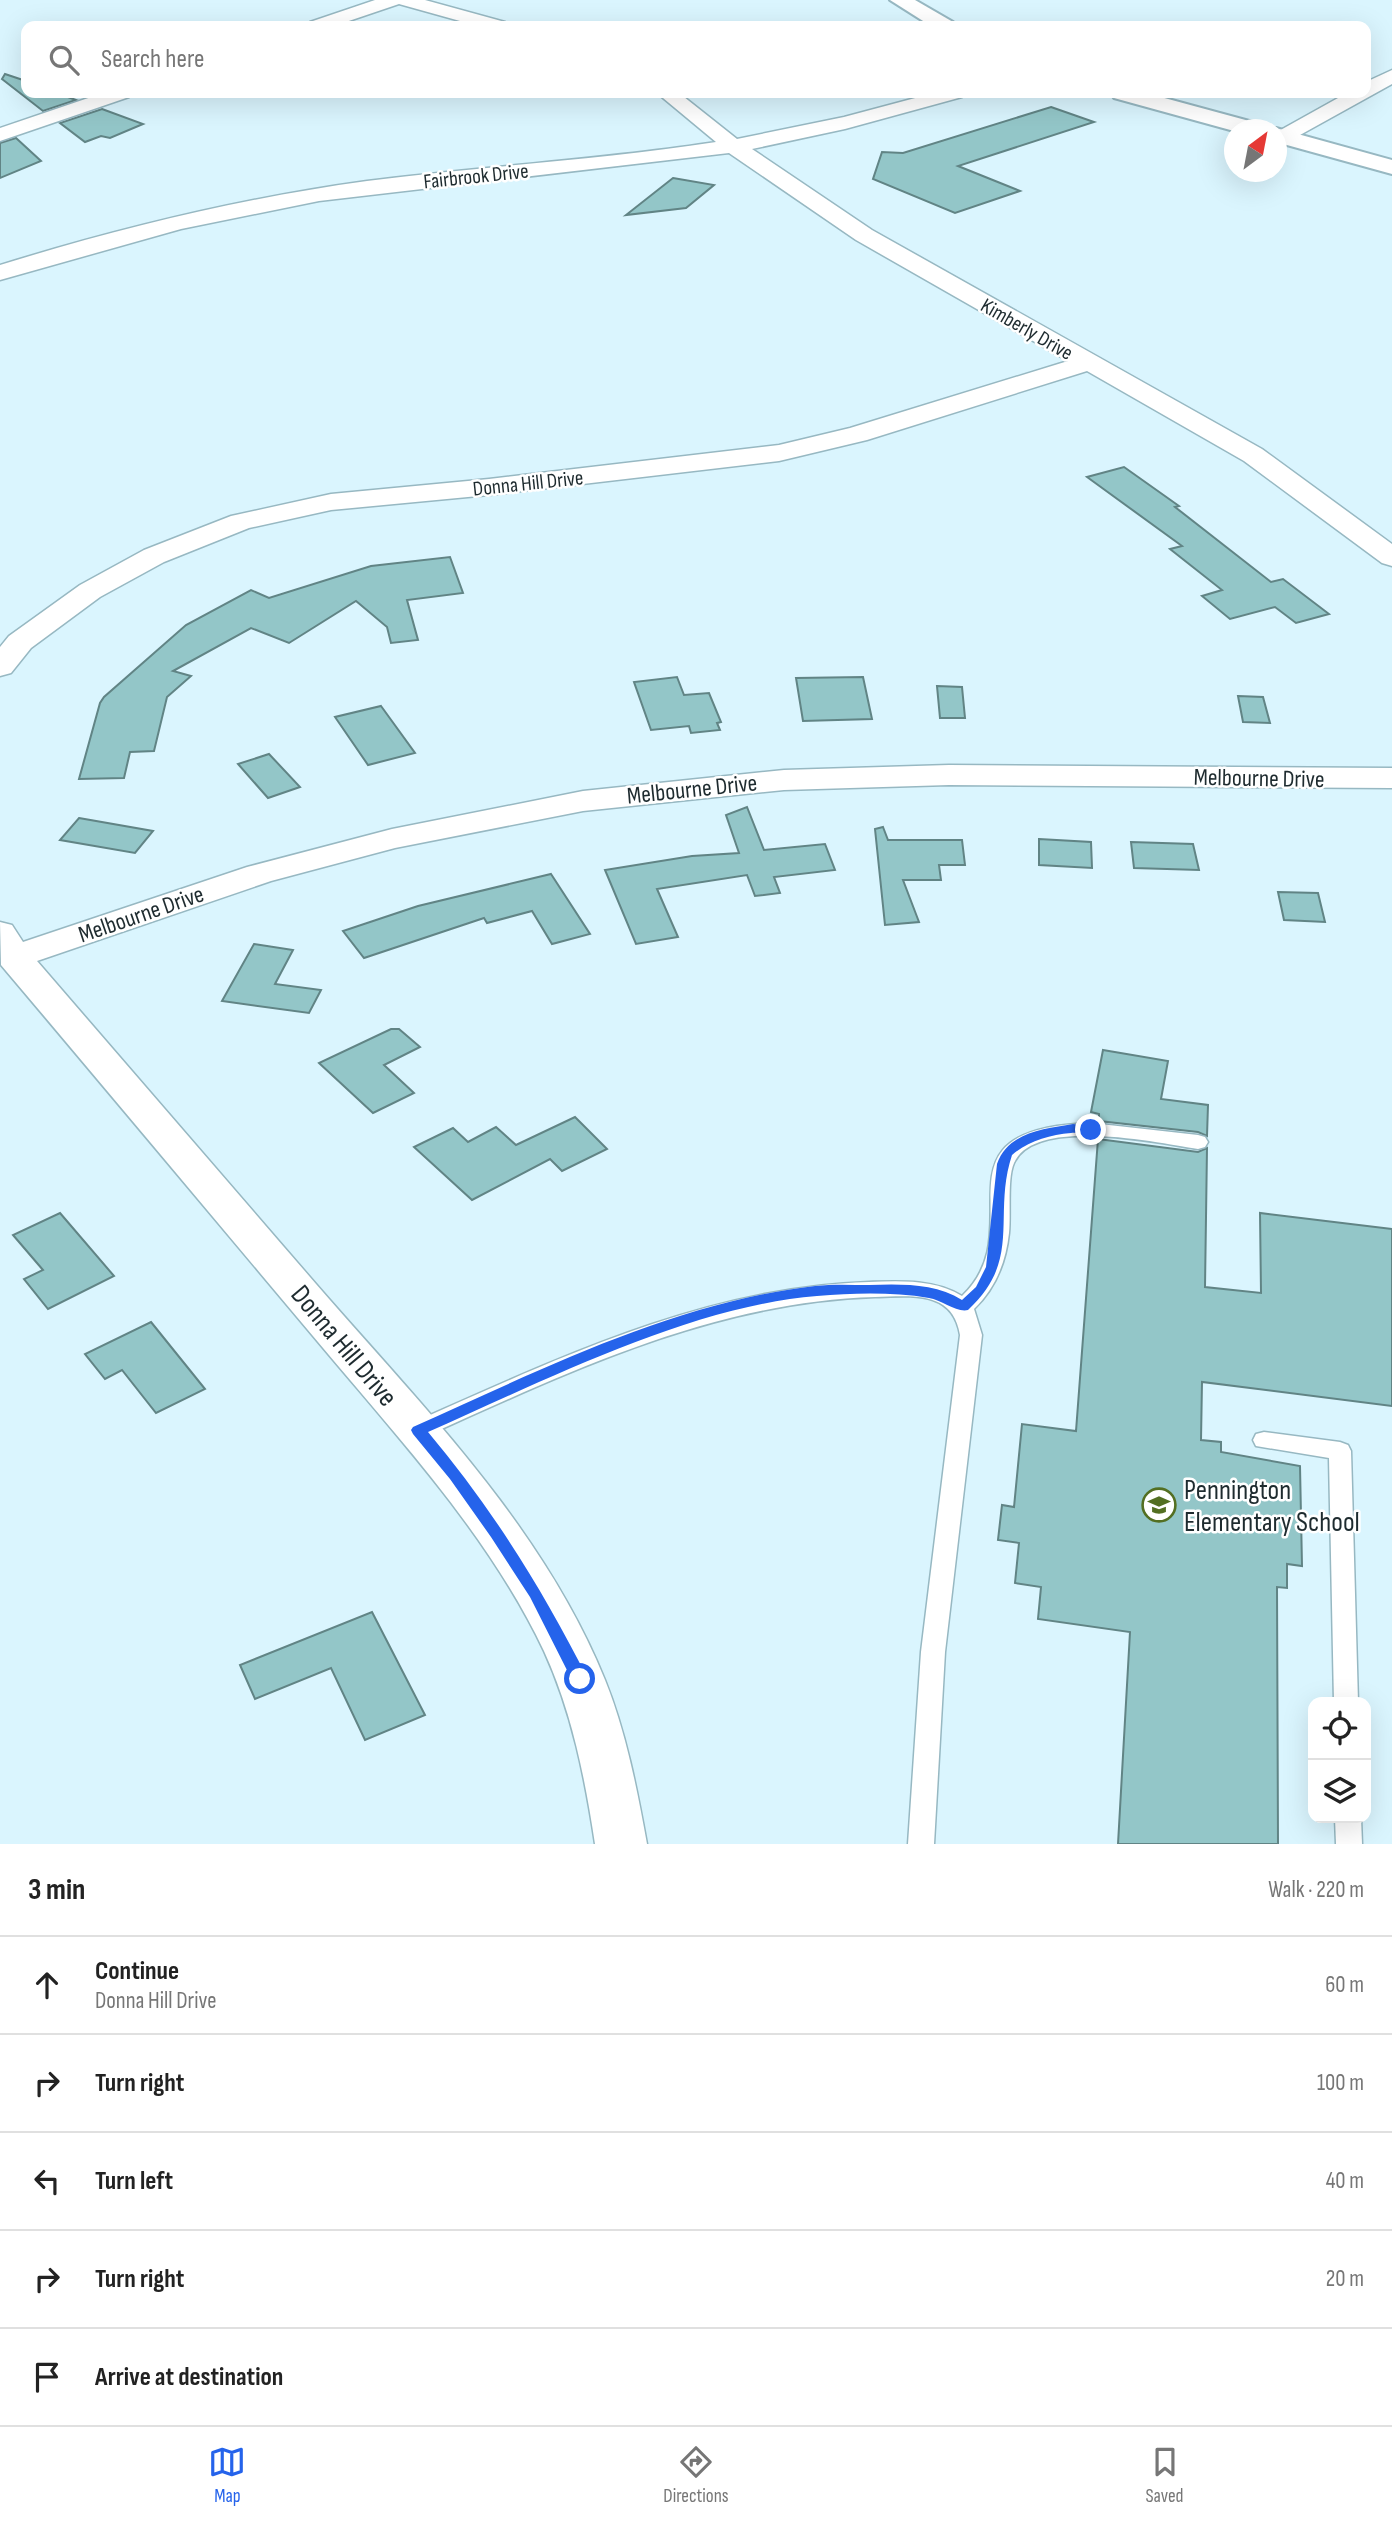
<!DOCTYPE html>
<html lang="en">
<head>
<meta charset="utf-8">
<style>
	body { margin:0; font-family:"Sofia Sans Condensed",sans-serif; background:#f2f2f2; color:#222 }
	.controls { position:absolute; right:21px; bottom:21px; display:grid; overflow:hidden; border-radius:14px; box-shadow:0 7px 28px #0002 }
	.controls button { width:63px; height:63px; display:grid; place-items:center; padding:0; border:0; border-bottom:2px solid #e0e0e0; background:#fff; color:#222; font:35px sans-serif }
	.compass { position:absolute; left:1224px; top:119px; width:63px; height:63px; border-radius:50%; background:#fff; box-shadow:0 7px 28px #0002; rotate:32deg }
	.stop { position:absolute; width:21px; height:21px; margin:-16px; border:5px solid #2563eb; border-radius:50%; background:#fff }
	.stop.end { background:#2563eb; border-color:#fff; box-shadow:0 2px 7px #0008 }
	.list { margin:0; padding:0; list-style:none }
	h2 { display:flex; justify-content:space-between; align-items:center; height:91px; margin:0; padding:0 28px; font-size:30px }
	h2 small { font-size:23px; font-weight:400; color:#767676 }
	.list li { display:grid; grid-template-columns:46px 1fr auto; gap:21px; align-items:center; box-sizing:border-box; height:98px; padding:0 28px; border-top:2px solid #e0e0e0 }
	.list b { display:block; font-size:26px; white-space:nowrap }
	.list p { margin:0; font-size:23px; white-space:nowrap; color:#767676 }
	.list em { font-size:23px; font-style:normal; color:#767676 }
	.icon { flex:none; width:38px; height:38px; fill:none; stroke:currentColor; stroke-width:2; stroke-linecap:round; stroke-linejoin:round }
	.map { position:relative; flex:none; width:1392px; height:1844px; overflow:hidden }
	.search { position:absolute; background:#fff; box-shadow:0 7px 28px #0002; left:21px; right:21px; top:21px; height:77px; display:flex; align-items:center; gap:18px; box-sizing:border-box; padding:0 24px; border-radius:14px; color:#767676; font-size:26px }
	.sheet { height:581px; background:#fff }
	nav { display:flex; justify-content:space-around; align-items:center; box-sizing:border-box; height:98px; border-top:2px solid #e0e0e0; background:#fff; font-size:19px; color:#767676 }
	nav a { display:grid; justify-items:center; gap:4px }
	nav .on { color:#2563eb }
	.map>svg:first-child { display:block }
	.building { fill:#93c6c8; stroke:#618485; stroke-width:2 }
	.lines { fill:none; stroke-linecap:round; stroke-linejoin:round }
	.service-casing { stroke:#97b8c2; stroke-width:3 }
	.minor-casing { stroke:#97b8c2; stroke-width:3 }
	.secondary-casing { stroke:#97b8c2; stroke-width:4 }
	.service { fill:#fff; fill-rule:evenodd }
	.minor { fill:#fff; fill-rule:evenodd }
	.secondary { fill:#fff; fill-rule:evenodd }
	.route { fill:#2563eb }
	.labels { text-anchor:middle; stroke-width:5; stroke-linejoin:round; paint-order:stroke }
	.far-street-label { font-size:21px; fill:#1e2b2f; stroke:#fff }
	.street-label { font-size:24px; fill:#1e2b2f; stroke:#fff }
	.near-street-label { font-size:28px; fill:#1e2b2f; stroke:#fff }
	.near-poi-label { font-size:28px; fill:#1e2b2f; stroke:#fff; text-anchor:start }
</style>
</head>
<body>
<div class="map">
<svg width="1392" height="1844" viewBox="0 0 1392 1844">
	<rect width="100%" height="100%" fill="#daf5fe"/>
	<g class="building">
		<path d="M5,74L26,81V93H57L76,100L43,111L2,79Z"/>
		<path d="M1051,107L1094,122L958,166L1020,191L955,213L873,179L882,152L903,153Z"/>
		<path d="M102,109L143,124L110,138L101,136L85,142L60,123Z"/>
		<path d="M16,138L41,161L0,178V143Z"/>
		<path d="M673,178L714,185L686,208L626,215Z"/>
		<path d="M1124,467L1179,506L1175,507L1271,582L1283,579L1329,614L1296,623L1275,607L1230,619L1202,596L1222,590L1170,549L1182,546L1087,477Z"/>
		<path d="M450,557L463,593L407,600L418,640L391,643L387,627L356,601L289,643L251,628L173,671L191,676L167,697L154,751L130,752L124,778L79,779L100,703L104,697L186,625L251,590L269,598L371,566Z"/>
		<path d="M677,677L684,695L709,693L721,722L717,723L720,730L691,733L689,726L651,730L634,682Z"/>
		<path d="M863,677L872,719L803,721L796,678Z"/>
		<path d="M937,686L962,687L965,718H940Z"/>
		<path d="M1238,696L1263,697L1270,723L1243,722Z"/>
		<path d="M381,706L415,753L368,765L335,717Z"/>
		<path d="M269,754L300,787L268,798L238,764Z"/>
		<path d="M747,807L764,850L825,844L835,870L774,877L780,893L755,896L747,875L657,889L678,937L636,944L605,870L692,856L739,853L726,815Z"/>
		<path d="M79,818L153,831L135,853L60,840Z"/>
		<path d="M883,827L888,840H962L965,865H939L941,880H903L919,922L885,925L875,829Z"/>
		<path d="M1039,839L1091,842L1092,868L1039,865Z"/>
		<path d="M1131,842L1193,844L1199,870L1134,868Z"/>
		<path d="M551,874L590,934L552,944L532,911L487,923L484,918L364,958L343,931L418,906Z"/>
		<path d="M1278,892L1318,893L1325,922L1284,920Z"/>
		<path d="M254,944L293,950L275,984L321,990L309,1013L222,1001Z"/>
		<path d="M391,1029H399L420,1047L384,1065L414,1093L373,1113L319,1063Z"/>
		<path d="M1103,1050L1168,1061L1161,1099L1208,1105L1207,1136L1198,1132L1099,1121V1114L1091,1112Z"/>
		<path d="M575,1117L607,1149L562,1171L550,1159L472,1200L414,1147L453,1128L468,1142L496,1127L516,1145Z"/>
		<path d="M1098,1139L1198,1152L1207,1148L1205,1287L1261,1293L1260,1213L1392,1229V1406L1202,1382L1201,1440L1221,1442V1452L1300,1466L1302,1566L1287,1564V1588L1277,1587L1278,1844H1118L1130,1632L1038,1619L1041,1587L1015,1583L1019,1543L998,1540L1002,1505L1014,1507L1022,1424L1076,1431Z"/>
		<path d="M60,1213L114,1276L48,1309L24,1279L43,1270L13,1235Z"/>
		<path d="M151,1322L205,1389L156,1413L122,1370L105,1379L85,1354Z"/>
		<path d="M372,1612L425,1715L365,1740L331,1668L255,1699L240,1665Z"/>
	</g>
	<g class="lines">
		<defs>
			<g id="service">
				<path d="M1091,1123L1198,1135L1205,1137L1208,1142L1205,1147L1198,1149C1158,1143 1035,1116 1014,1163C1007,1178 1011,1215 1009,1233C1006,1262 995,1289 974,1309L982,1335L945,1652L934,1844H908L921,1652L960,1335C953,1290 912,1296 875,1297C714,1302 571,1371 426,1436L418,1438L410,1436L407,1430L410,1424C557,1359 706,1287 869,1282C900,1281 934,1279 962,1296C1035,1227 923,1129 1091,1123Z"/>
				<path d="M1264,1432L1340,1442L1348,1445L1351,1451L1358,1702H1334L1329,1458L1256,1446L1253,1440L1256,1434Z"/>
				<path d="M1335,1818H1361L1362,1844H1336Z"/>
			</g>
			<g id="minor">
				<path d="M375,0H425L505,22L507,26H478L399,4L334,26H308L310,22Z"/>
				<path d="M1392,70V84L1291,140H1276L1277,132L1347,93H1366V82Z"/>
				<path d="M103,93H132L129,97L0,141V128Z"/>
				<path d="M657,93H679L737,139L844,117L934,93H965L962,97L845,129L752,149L872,230L1262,449L1392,544V566L1382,563L1244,461L1087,371L867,440L779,461L489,495L331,510L249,528L164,562L100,597L31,648L11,673L0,676V647L9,636L80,585L144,550L231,516L331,494L489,479L779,445L850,428L1068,361L856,240L729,153L319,201L181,229L0,280V265C120,228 243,198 367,181C483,166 600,160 716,142Z"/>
				<path d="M949,765L1392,768V788L949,785L784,790L583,811L395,848L271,881L37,961C130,1069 223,1176 316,1284C422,1406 543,1527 605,1680C626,1732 637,1789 647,1844H595C585,1778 572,1712 544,1651C489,1535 399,1439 318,1342C212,1216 107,1090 1,965L0,922L12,925L23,942L247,867L392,829L583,791L784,770Z"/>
			</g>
			<g id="secondary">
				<path d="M890,0H915L953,22L956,26H931Z"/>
				<path d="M1111,93H1146L1264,125L1267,130L1234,131L1114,98Z"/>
				<path d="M1276,128L1392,160V174L1276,142V130H1271Z"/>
			</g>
		</defs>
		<use href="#service" class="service-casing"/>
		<use href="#minor" class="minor-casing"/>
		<use href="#secondary" class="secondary-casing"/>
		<use href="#service" class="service"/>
		<use href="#minor" class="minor"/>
		<use href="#secondary" class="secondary"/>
	</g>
	<path class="route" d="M1073,1124L1091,1126L1098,1130C1090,1137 1081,1132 1071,1133C1049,1135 1028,1141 1012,1155C992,1216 1023,1259 968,1310C957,1313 942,1300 929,1298C893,1292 854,1293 817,1296C690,1306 544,1381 428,1432C492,1508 543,1590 588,1679L585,1684H574L530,1597L491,1537L450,1479L413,1434L411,1430L413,1427C541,1370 674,1302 815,1286C833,1284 851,1285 869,1285C900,1284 935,1283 962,1300L976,1287L986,1267L997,1164C1008,1132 1044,1129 1073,1124Z"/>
	<defs>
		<symbol id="school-ring" viewBox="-11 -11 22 22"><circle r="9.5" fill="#fff" stroke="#536f22" stroke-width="1.5"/><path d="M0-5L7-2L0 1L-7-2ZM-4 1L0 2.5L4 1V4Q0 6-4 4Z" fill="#536f22"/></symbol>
	</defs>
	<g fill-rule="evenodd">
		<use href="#school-ring" x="1140" y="1486" width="38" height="38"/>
	</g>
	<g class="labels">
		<g class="far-street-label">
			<text transform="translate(476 176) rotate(-6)" y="7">Fairbrook Drive</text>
			<text transform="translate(1027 329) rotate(30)" y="7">Kimberly Drive</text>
			<text transform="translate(528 483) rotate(-6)" y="7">Donna Hill Drive</text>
		</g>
		<g class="street-label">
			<text transform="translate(1259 778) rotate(1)" y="8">Melbourne Drive</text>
			<text transform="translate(692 789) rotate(-6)" y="8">Melbourne Drive</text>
			<text transform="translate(141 914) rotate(-19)" y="8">Melbourne Drive</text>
		</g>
		<g class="near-street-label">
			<text transform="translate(345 1345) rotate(50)" y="10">Donna Hill Drive</text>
		</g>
		<g class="near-poi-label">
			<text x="1184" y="1499">Pennington<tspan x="1184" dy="32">Elementary School</tspan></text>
		</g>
	</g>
</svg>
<div class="controls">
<button><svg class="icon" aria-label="locate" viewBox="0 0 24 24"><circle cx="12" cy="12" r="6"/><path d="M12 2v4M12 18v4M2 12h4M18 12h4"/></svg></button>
<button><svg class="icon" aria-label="layers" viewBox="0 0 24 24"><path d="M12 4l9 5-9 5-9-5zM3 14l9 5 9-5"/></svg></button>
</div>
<svg class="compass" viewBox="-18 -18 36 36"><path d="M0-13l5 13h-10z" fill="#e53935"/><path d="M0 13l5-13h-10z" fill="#767676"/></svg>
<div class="stop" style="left:580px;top:1679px"></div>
<div class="stop end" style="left:1091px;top:1130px"></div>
<div class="search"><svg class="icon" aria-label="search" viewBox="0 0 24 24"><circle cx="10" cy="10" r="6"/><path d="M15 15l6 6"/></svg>Search here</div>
</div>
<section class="sheet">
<h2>3 min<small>Walk · 220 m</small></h2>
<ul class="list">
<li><svg class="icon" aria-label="ahead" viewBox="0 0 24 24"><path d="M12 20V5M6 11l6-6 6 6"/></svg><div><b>Continue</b><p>Donna Hill Drive</p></div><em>60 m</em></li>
<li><svg class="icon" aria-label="right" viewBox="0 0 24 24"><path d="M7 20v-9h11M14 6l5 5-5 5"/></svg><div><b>Turn right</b></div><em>100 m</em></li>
<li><svg class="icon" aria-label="left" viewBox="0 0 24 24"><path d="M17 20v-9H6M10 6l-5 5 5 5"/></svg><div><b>Turn left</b></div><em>40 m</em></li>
<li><svg class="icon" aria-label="right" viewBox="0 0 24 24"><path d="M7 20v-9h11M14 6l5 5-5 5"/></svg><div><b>Turn right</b></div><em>20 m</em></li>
<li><svg class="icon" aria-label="arrive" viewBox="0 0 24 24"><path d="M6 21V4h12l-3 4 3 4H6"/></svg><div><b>Arrive at destination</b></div></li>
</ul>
</section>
<nav>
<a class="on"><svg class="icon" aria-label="map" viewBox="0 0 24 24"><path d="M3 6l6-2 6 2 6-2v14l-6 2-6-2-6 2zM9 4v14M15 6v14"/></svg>Map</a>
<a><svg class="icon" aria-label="directions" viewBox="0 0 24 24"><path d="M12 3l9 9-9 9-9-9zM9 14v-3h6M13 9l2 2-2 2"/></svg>Directions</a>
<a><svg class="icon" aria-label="saved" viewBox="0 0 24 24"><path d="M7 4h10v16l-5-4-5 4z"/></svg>Saved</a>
</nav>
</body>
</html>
